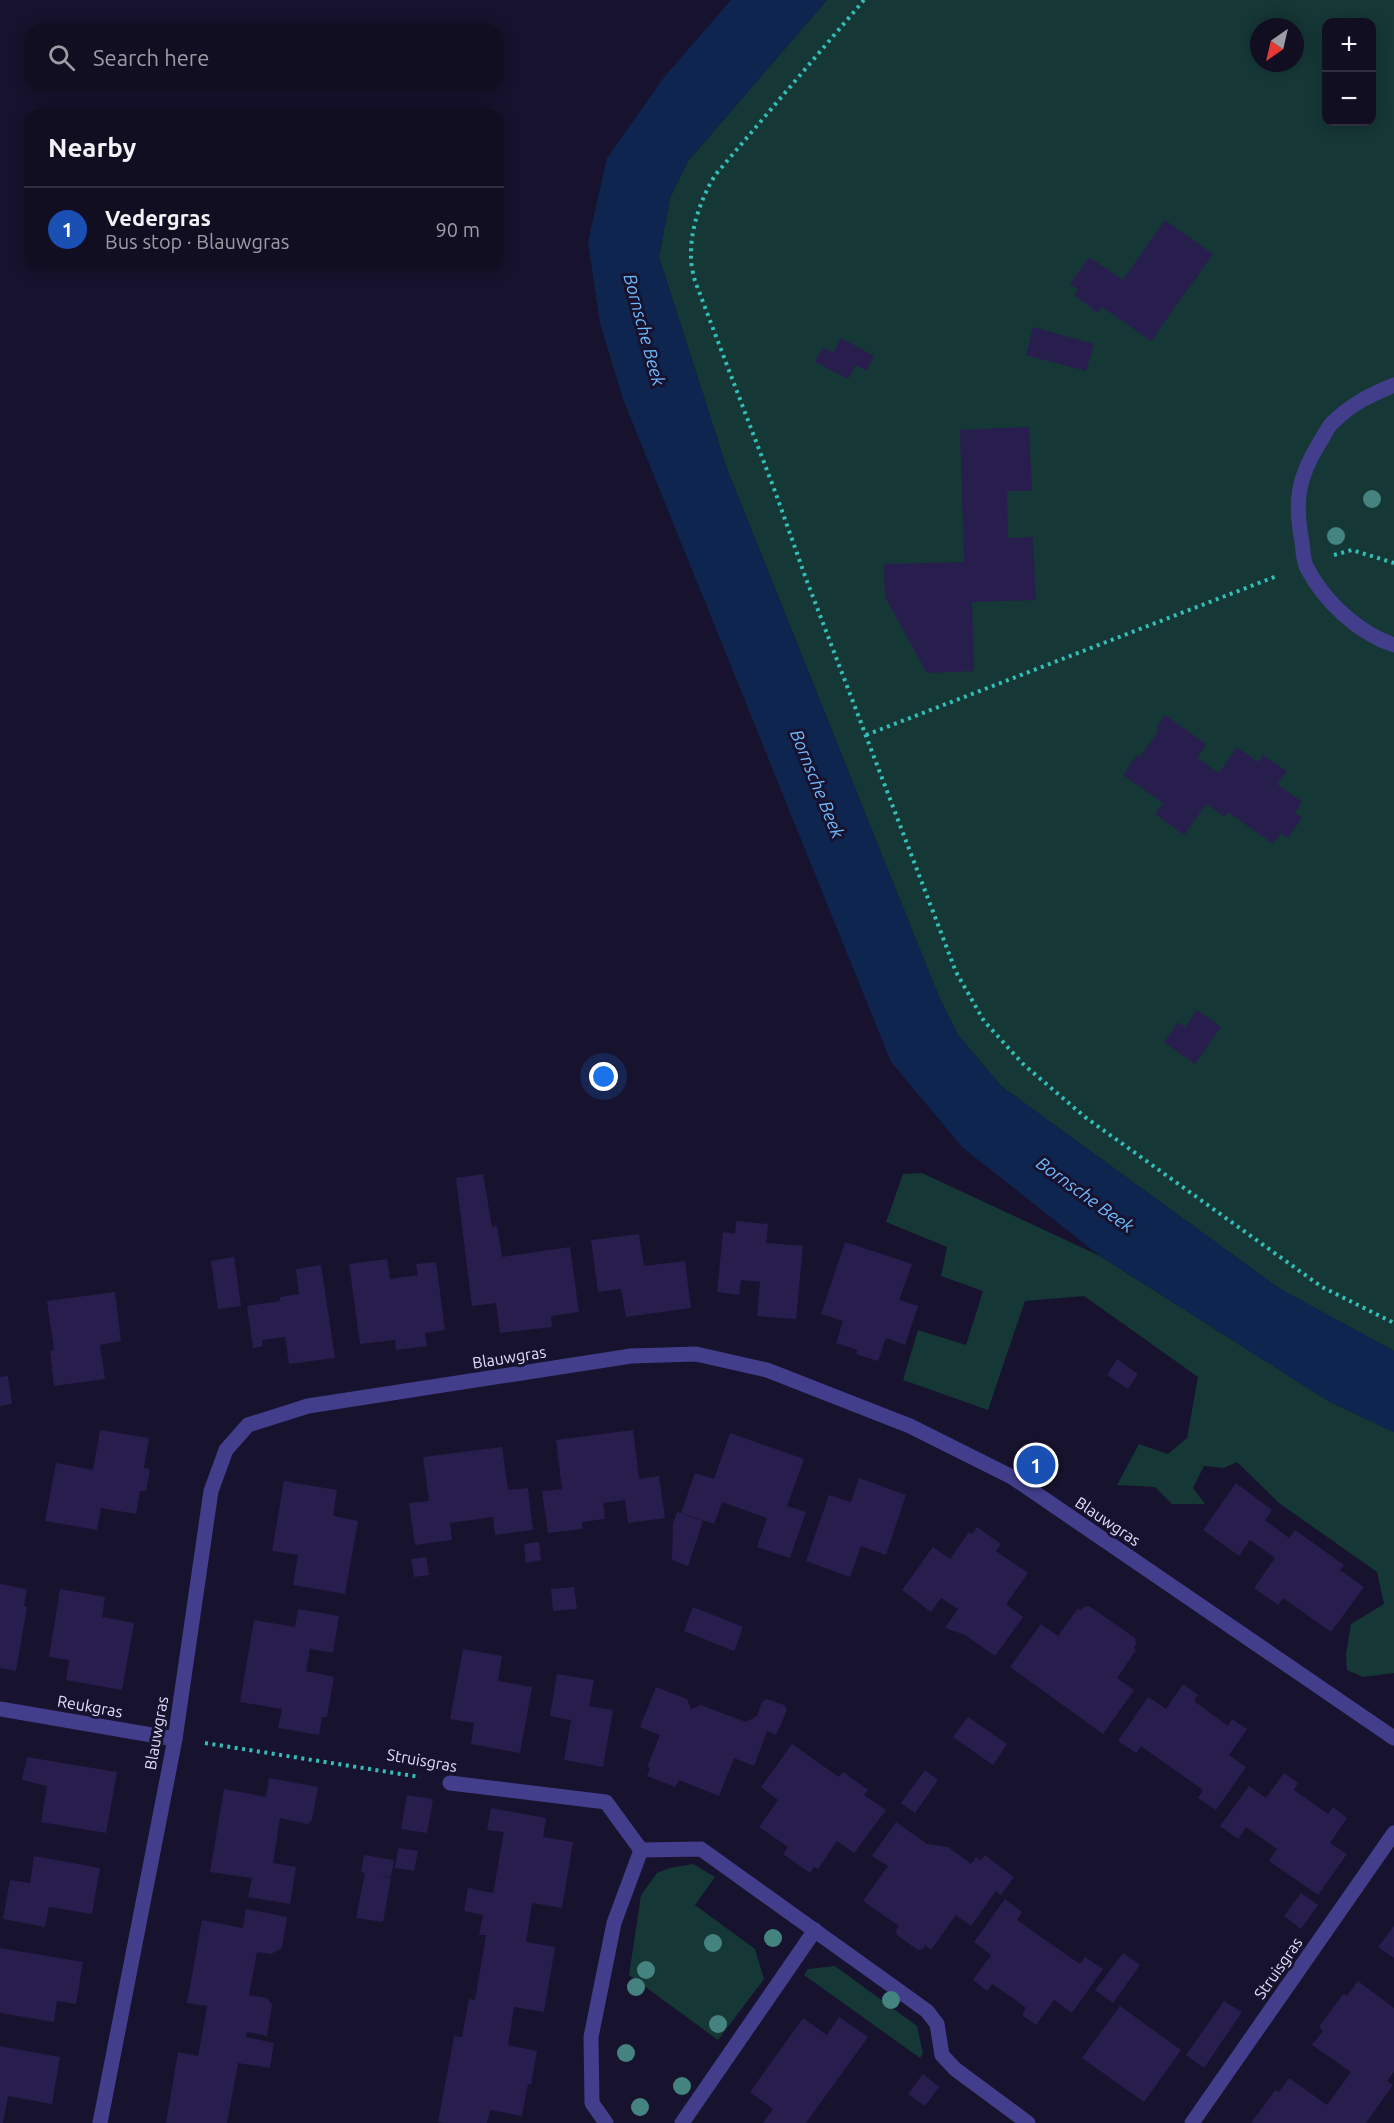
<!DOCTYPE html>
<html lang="en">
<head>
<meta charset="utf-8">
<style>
	body { margin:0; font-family:Ubuntu,sans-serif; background:#1a172a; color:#f1f3f6 }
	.controls { position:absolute; right:18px; top:18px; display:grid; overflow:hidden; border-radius:12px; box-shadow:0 3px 15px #0003 }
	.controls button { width:54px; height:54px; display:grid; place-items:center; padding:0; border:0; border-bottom:2px solid #302e40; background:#110e22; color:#f1f3f6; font:30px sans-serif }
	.compass { position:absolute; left:1250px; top:18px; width:54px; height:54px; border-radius:50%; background:#110e22; box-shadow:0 3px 15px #0003; rotate:214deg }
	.you { position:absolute; left:604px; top:1077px; width:21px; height:21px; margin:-15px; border:4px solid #fff; border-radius:50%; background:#1a73e8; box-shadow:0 0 0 9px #1a73e833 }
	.badge { display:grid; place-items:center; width:39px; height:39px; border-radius:50%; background:#7c3aed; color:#fff; font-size:20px; font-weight:700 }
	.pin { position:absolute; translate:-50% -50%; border:3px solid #fff; box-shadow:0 2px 6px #0006 }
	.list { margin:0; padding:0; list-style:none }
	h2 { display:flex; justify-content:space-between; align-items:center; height:78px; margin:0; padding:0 24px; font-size:26px }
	h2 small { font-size:20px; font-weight:400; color:#9c9ca5 }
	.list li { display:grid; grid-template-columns:39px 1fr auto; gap:18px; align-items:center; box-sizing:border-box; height:84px; padding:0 24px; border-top:2px solid #302e40 }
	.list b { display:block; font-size:22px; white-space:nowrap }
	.list p { margin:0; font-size:20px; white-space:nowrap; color:#9c9ca5 }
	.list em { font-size:20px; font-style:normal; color:#9c9ca5 }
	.icon { flex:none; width:33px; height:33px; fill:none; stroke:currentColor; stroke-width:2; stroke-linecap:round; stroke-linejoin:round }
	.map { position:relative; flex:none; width:1394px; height:2123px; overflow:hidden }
	.search { position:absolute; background:#110e22; box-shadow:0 3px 15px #0003; left:24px; top:24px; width:480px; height:66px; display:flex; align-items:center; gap:15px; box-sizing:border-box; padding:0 21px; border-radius:18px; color:#9c9ca5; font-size:22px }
	.panel { position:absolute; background:#110e22; box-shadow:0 3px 15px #0003; left:24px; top:108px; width:480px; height:162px; border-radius:18px }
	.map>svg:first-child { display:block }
	.green { fill:#153736; fill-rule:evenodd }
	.water { fill:#0e2550 }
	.building { fill:#281e4e }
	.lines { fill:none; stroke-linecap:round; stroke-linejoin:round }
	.path { stroke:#33beb7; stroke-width:4; stroke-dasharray:3 4.5; stroke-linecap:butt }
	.minor { stroke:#423e8b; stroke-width:15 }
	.tree { fill:#448380 }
	.labels { text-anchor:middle; stroke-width:6; stroke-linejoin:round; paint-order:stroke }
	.street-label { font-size:16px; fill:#e2deff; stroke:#17122d }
	.water-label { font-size:18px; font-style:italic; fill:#6eb9fd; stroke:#17122d }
</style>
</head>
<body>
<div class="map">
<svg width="1394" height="2123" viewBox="0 0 1394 2123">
	<rect width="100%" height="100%" fill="#17122d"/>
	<g class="green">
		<path d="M827,0H1394V1351L1280,1289L1001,1086L958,1035L939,997L727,469L659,257L670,198L688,161ZM1326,22H1372V122H1326ZM1259,27H1295V63H1259Z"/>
		<path d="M922,1173L1100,1256L1330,1402L1394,1432V1673L1363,1677L1347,1670L1346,1654L1351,1624L1384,1604L1377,1572L1279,1503L1237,1462L1224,1468L1204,1466L1193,1488L1205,1504H1172L1155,1487L1117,1485L1139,1444L1168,1454L1187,1438L1198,1377L1084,1296L1025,1301L988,1410L903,1380L918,1330L966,1345L983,1291L941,1276L947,1247L886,1222L903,1174Z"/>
		<path d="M693,1864L715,1877L695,1905L755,1949L764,1979L718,2040L629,1975L641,1895L657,1873L670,1868Z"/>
		<path d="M835,1966L917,2026L923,2054L920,2058L804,1975L808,1969Z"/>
	</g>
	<path class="water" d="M731,0H827L688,161L670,198L659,257L727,469L939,997L958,1035L1001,1086L1280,1289L1394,1351V1432L1330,1402L1100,1256L963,1148L891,1062L623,399L600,323L588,242L607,158L665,76Z"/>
	<g class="building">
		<path d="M1165,220L1213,254L1151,341L1102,307L1098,313L1074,295L1078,290L1070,284L1089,257L1123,280Z"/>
		<path d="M1033,327L1094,344L1086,371L1026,355Z"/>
		<path d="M841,338L874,356L867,371L856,365L848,379L815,362L823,347L833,353Z"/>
		<path d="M1029,427L1032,491H1007L1008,538L1033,537L1036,600L972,602L974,671L927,673L885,597L884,564L964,562L960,430Z"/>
		<path d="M1165,715L1206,744L1197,758L1219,773L1237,747L1258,762L1263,755L1287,771L1277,784L1302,802L1295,813L1302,818L1288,838L1281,833L1273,844L1228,812L1225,817L1206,804L1184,835L1155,814L1163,803L1123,775L1137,755L1140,757L1159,730L1156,728Z"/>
		<path d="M1197,1010L1221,1027L1195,1064L1164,1042L1178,1022L1185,1027Z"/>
		<path d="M483,1174L492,1227L497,1226L502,1257L570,1247L579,1312L551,1316L552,1327L500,1333L496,1303L472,1306L456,1178Z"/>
		<path d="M736,1221L768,1224L766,1243L803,1246L796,1319L757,1316L760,1282L741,1280L739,1295L717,1292L723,1232L735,1234Z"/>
		<path d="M639,1234L644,1266L685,1261L691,1308L626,1317L621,1289L598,1292L591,1240Z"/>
		<path d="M845,1242L912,1264L899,1300L918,1306L905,1345L886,1338L878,1361L856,1354L858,1350L836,1343L843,1321L821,1314Z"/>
		<path d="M234,1257L241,1306L218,1309L211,1261Z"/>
		<path d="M387,1259L390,1279L418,1275L416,1264L436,1262L445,1330L425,1333L427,1346L396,1350L395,1340L360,1344L349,1264Z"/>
		<path d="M321,1265L335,1358L289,1364L285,1337L262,1340L263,1346L253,1348L247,1306L280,1301V1297L299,1294L296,1269Z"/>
		<path d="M115,1292L121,1341L100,1345L105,1379L54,1386L50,1351L54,1350L47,1301Z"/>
		<path d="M1117,1359L1138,1374L1128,1389L1107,1375Z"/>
		<path d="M8,1376L12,1404L0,1406V1377Z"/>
		<path d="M100,1430L149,1438L144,1468L150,1469L146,1491H140L136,1514L101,1508L97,1530L45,1521L56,1463L93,1470Z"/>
		<path d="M633,1430L639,1479L659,1476L665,1518L628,1523L625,1500L603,1503L605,1519L582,1522V1529L548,1533L542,1491L562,1489L556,1440Z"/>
		<path d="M730,1433L804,1459L787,1506L806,1512L790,1558L757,1547L767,1518L722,1502L714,1524L681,1513L695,1473L714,1479Z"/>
		<path d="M502,1447L508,1490L528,1488L533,1530L495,1535L493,1517L450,1523L452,1540L415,1545L409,1503L429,1501L423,1457Z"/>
		<path d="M859,1478L906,1495L886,1555L861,1546L850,1577L806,1561L829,1495L851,1502Z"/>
		<path d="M284,1481L337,1490L333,1516L358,1521L345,1594L293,1585L298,1555L272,1551Z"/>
		<path d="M1236,1483L1272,1510L1265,1520L1289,1538L1295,1530L1344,1565L1340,1570L1364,1587L1331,1632L1283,1598L1278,1605L1254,1588L1275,1558L1250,1540L1239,1556L1203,1530Z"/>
		<path d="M677,1512L703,1521L688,1566L672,1560L673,1524Z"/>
		<path d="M977,1527L1001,1544L996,1551L1028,1573L1006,1604L1023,1617L995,1656L965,1635L945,1628L958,1609L941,1598L931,1612L902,1590L933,1547L950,1559L969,1532L972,1534Z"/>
		<path d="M539,1542L541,1560L526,1563L524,1544Z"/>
		<path d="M426,1557L429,1575L414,1577L411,1559Z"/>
		<path d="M0,1584L27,1589L24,1606L27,1607L16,1671L0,1668Z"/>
		<path d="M574,1587L577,1609L553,1611L551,1589Z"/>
		<path d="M60,1589L105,1597L102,1617L134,1623L122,1690L66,1680L69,1660L49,1657Z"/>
		<path d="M1089,1606L1135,1638L1136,1644L1134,1648L1136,1650L1117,1678L1134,1690L1103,1734L1010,1667L1041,1624L1058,1636L1078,1608L1081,1611L1083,1607Z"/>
		<path d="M693,1607L743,1627L734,1651L684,1631Z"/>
		<path d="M298,1609L339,1616L333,1653L310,1649L306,1671L334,1677L327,1717H322L319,1735L278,1728L282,1709L240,1702L254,1620L295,1627Z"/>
		<path d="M463,1649L502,1656L498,1681L532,1687L520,1753L471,1744L474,1723L450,1719Z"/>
		<path d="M557,1674L594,1680L589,1706L613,1710L603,1767L564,1760L571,1720L550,1716Z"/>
		<path d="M1183,1684L1198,1695L1194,1701L1228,1726L1232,1719L1247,1729L1229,1755L1246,1767L1216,1810L1198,1798L1203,1790L1141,1746L1136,1753L1118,1741L1148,1697L1166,1709Z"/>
		<path d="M656,1687L687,1699L691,1709L701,1705L746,1722L757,1716L762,1702L767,1699L784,1705L787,1710L776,1735L767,1731L754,1766L734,1758L719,1796L679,1780L675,1787L647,1776L650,1768L647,1767L660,1735L640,1727Z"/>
		<path d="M968,1717L1007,1744L993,1765L953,1737Z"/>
		<path d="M792,1744L839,1777L843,1772L868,1790L864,1795L886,1810L854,1853L837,1841L818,1869L814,1867L810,1873L783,1854L788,1847L759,1827L778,1800L761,1787Z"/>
		<path d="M27,1757L117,1772L106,1833L41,1822L47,1786L22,1780Z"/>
		<path d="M925,1770L938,1780L915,1813L901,1803Z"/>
		<path d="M1284,1773L1298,1783L1294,1790L1328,1814L1333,1807L1347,1818L1330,1843L1347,1854L1318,1895L1269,1861L1277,1849L1246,1827L1238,1839L1220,1826L1249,1786L1266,1798Z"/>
		<path d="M269,1778L318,1787L312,1820L307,1824L280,1818L273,1863L296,1867L290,1904L248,1897L252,1878L210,1872L224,1789L266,1797Z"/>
		<path d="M407,1795L433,1799L427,1833L401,1829Z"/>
		<path d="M491,1808L546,1818L543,1837L573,1842L562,1908L532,1903L526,1942L555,1947L544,2012L514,2007L508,2045L537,2051L531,2085L528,2084L522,2116L490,2110L487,2123H444L438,2122L454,2036L462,2037L469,1999L475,2000L486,1935H479L483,1915L464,1911L468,1888L493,1893L504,1832L487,1830Z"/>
		<path d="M896,1822L927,1844L948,1847L971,1864L976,1857L981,1861L985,1855L1014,1877L1001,1895L996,1891L971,1926L956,1915L931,1950L925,1945L923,1949L918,1950L897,1935L896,1930L899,1926L863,1901L888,1866L872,1856Z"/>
		<path d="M398,1848L418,1851L414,1871L395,1868Z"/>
		<path d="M364,1855L394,1860L391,1877L379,1876L391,1878L383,1922L356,1918L365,1873L361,1872Z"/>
		<path d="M34,1856L100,1868L92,1914L49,1907L45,1927L3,1919L10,1880L30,1883Z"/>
		<path d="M1301,1893L1318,1905L1301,1929L1284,1916Z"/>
		<path d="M1005,1899L1022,1912L1017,1920L1048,1942L1080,1964L1085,1957L1103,1969L1072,2013L1054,2000L1036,2025L1022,2015L1026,2008L1010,1996L992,1984L987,1991L973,1980L991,1955L974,1942Z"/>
		<path d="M246,1909L287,1917L282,1948L271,1954L257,1952L249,1995L267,1998L272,2005L267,2036L247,2032L246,2037L274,2043L270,2068L238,2063L227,2123H166L178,2052L198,2056L203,2029L207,2006L187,2003L202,1920L243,1928Z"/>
		<path d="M1394,1926V1958L1378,1947Z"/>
		<path d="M0,1948L83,1962L76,2004L57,2001L54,2022L0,2013Z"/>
		<path d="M1123,1953L1140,1965L1113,2003L1095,1990Z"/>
		<path d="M1358,1981L1394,2008V2072L1387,2081L1393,2085L1366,2123H1251L1275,2090L1279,2092L1289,2078L1327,2105L1351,2072L1312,2045L1323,2031L1319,2027L1343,1994L1347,1996Z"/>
		<path d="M1224,2001L1242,2012L1204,2068L1186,2055Z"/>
		<path d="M1120,2006L1181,2050L1144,2102L1082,2058Z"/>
		<path d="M839,2017L868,2037L806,2123H763L773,2109L750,2092L803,2018L827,2035Z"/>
		<path d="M0,2046L60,2057L52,2104L8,2096L3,2123H0Z"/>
		<path d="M923,2074L939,2087L925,2106L908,2094Z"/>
	</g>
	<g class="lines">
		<g class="path">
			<path d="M864,0L716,174C701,197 690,230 691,257C691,265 693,274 695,281L776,494L805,576L956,972L984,1021L1023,1064L1085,1117L1322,1287L1394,1323"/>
			<path d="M1334,555L1352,550L1394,563"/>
			<path d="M866,735L1277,576"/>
			<path d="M205,1743L420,1777"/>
		</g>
		<g class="minor">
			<path d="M1394,385C1368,396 1353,403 1332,423C1327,428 1324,436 1320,442C1298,477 1294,501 1302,542C1303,550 1303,561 1307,568C1324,601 1358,633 1394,645"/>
			<path d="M0,1709L175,1739"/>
			<path d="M450,1783L606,1802L641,1850L701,1849L927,2011L937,2024L942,2055L955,2069L1028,2123"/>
			<path d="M100,2123L175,1739L211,1491L226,1450L248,1425L308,1406L631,1356L696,1354L767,1370L910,1426L1012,1477L1394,1738"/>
			<path d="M606,2123L592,2103L591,2037L614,1923L641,1850"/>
			<path d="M682,2123L815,1930"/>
			<path d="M1192,2123L1394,1833"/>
		</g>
	</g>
	<g class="tree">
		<circle cx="1372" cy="499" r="9"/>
		<circle cx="1336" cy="536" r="9"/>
		<circle cx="773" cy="1938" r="9"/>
		<circle cx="713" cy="1943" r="9"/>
		<circle cx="646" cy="1970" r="9"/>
		<circle cx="636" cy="1987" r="9"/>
		<circle cx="891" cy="2000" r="9"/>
		<circle cx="718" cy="2024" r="9"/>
		<circle cx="626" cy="2053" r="9"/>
		<circle cx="682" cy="2086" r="9"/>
		<circle cx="640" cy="2107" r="9"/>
	</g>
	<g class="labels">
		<g class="street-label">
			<text transform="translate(509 1357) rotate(-9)" y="6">Blauwgras</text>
			<text transform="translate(1108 1521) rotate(34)" y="6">Blauwgras</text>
			<text transform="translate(90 1706) rotate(10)" y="6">Reukgras</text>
			<text transform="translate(156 1733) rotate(-80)" y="6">Blauwgras</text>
			<text transform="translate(422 1760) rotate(10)" y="6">Struisgras</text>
			<text transform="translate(1278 1968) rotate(-55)" y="6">Struisgras</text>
		</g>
		<g class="water-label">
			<text transform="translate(644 330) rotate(75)" y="6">Bornsche Beek</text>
			<text transform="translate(817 784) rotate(68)" y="6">Bornsche Beek</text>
			<text transform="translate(1085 1195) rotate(36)" y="6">Bornsche Beek</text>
		</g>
	</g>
</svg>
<div class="controls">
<button>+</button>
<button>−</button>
</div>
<svg class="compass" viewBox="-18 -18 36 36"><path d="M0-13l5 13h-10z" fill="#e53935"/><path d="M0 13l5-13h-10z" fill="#9c9ca5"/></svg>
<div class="you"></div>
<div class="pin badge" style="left:1036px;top:1465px;background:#1a4fb4">1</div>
<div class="search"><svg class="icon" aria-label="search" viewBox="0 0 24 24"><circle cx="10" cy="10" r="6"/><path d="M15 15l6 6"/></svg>Search here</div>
<section class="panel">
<h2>Nearby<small></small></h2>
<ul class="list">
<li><span class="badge" style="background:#1a4fb4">1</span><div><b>Vedergras</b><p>Bus stop · Blauwgras</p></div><em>90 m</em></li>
</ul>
</section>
</div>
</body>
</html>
